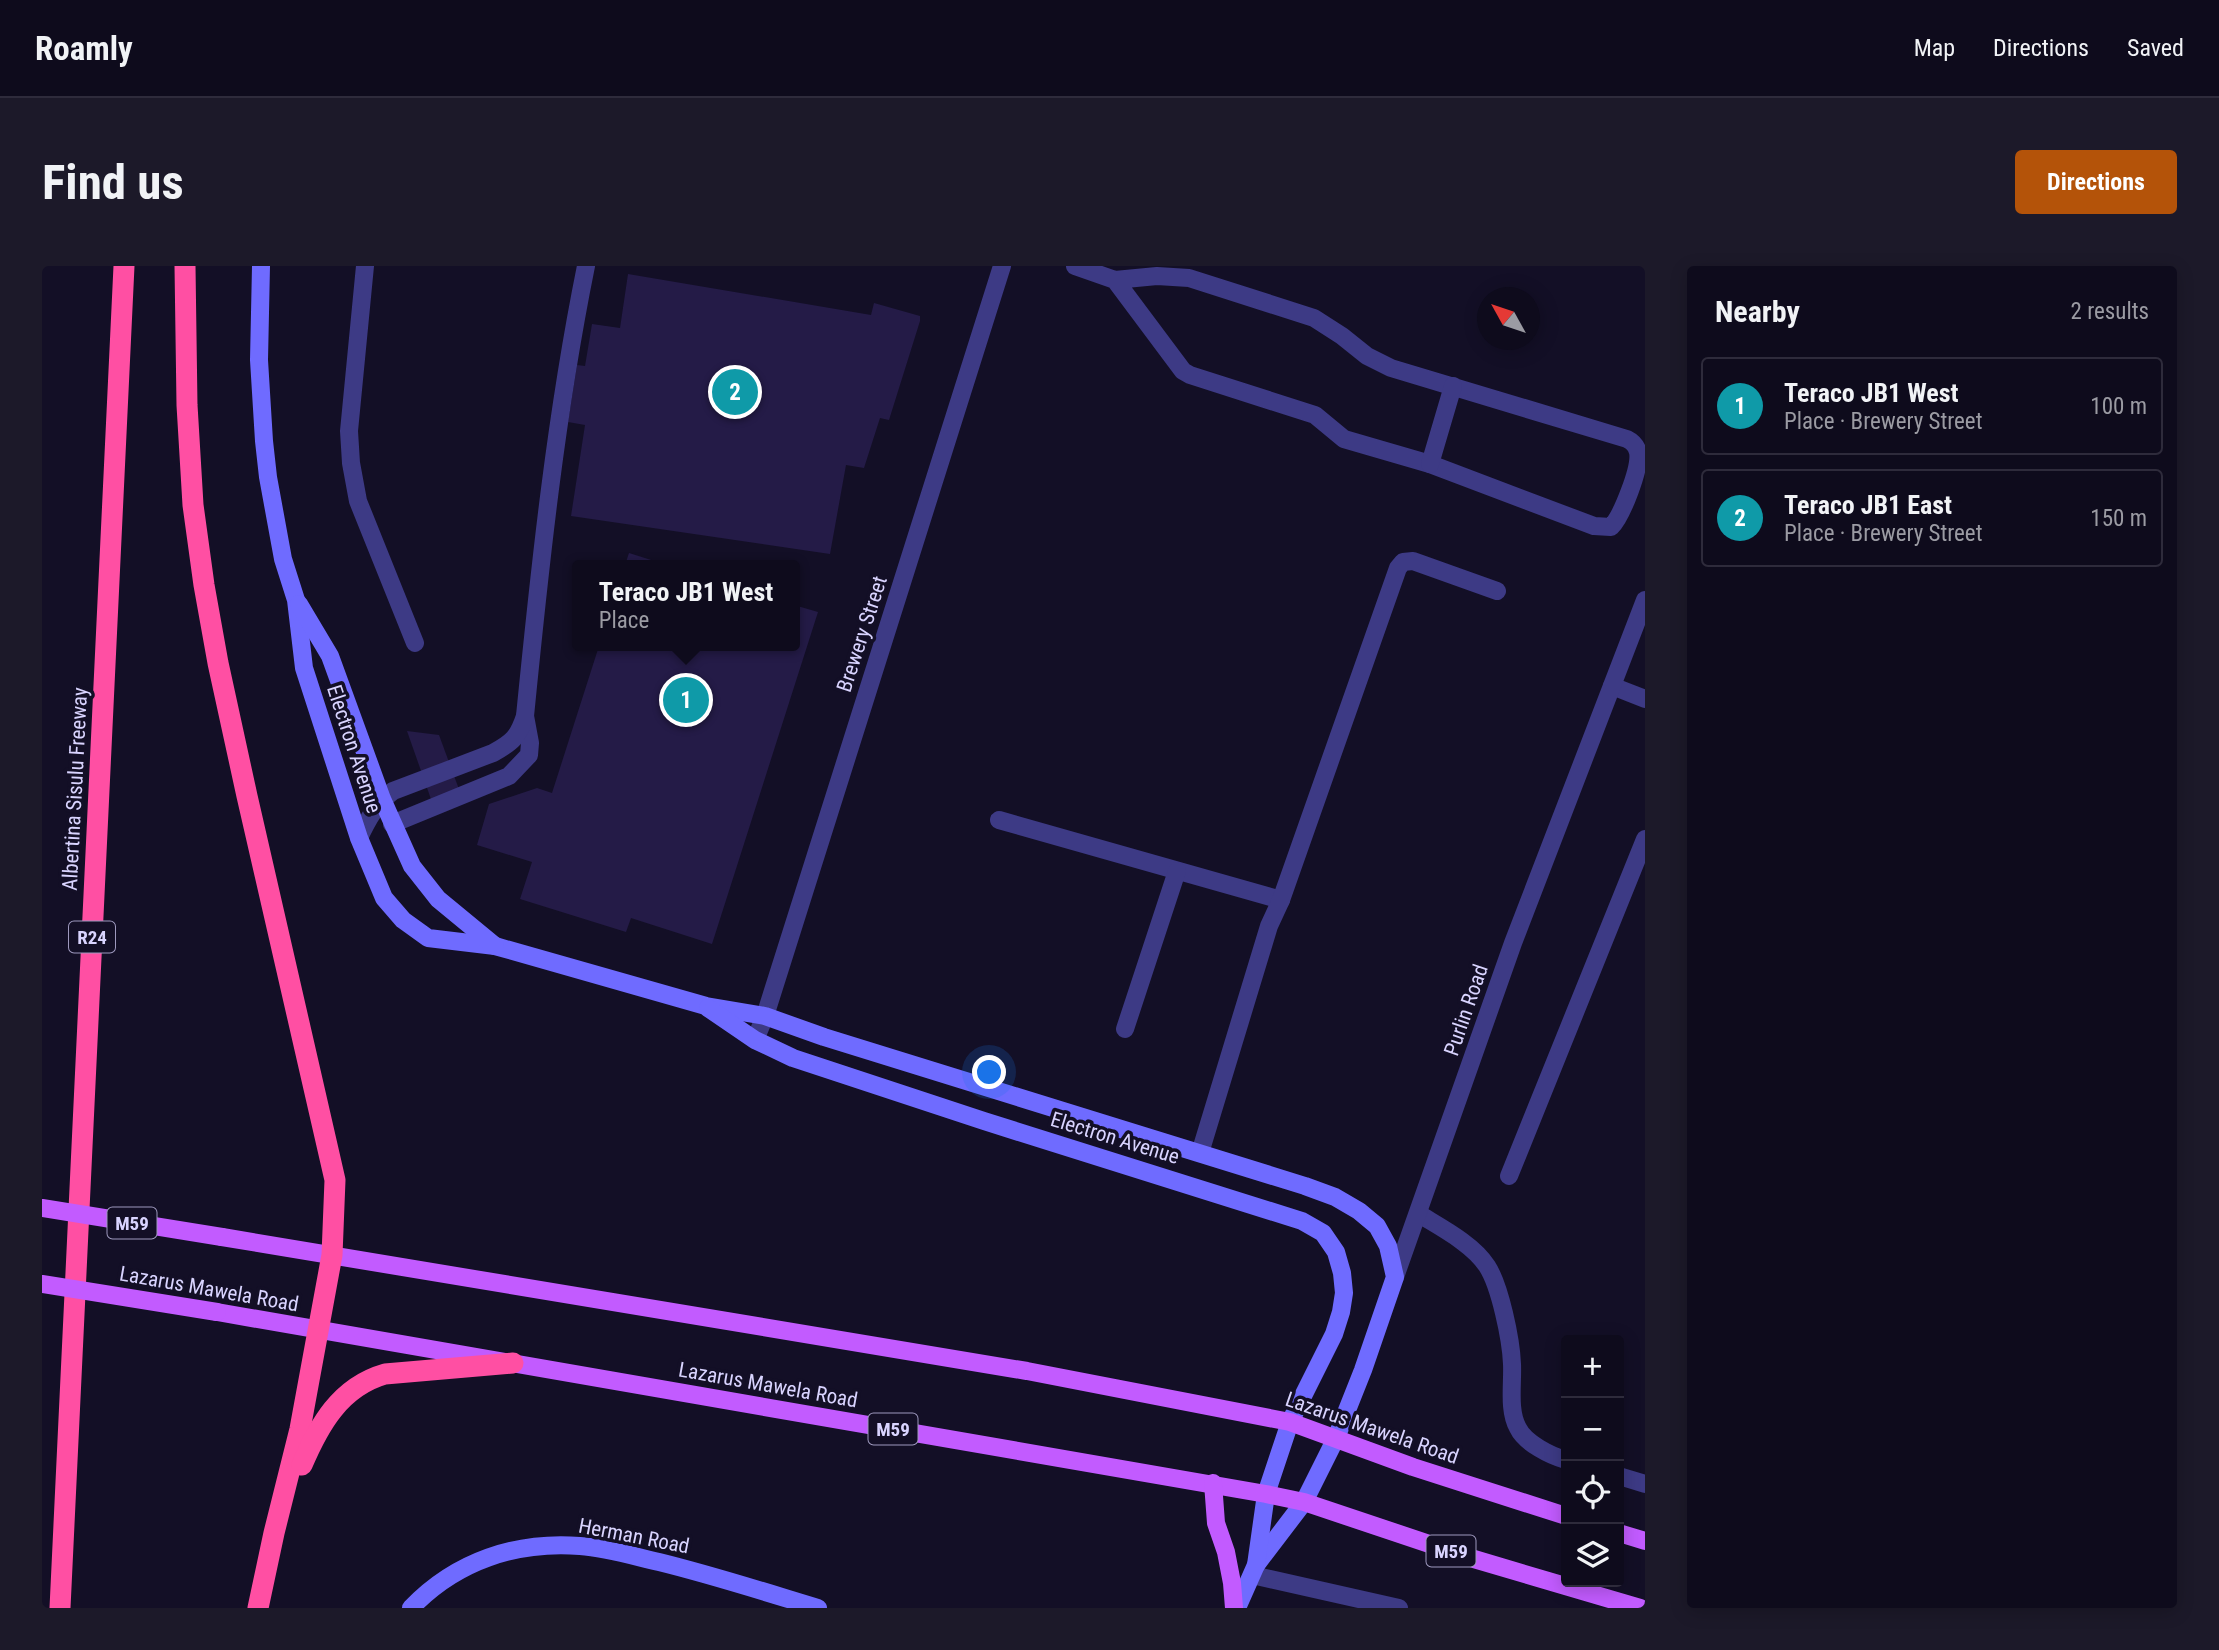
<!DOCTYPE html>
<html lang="en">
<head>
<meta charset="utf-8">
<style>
	body { margin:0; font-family:"Roboto Condensed",sans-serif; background:#1c1929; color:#f1f3f6 }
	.controls { position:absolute; right:21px; bottom:21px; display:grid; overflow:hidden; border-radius:7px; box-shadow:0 4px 18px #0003 }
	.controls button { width:63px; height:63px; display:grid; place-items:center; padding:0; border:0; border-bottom:2px solid #2e2b3b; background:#0e0b1c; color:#f1f3f6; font:35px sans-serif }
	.compass { position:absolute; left:1435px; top:21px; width:63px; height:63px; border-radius:50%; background:#0e0b1c; box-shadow:0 4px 18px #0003; rotate:310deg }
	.you { position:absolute; left:948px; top:807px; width:24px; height:24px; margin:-18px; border:5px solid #fff; border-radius:50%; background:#1a73e8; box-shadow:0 0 0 10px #1a73e833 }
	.badge { display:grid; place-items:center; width:46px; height:46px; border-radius:50%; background:#b45309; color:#fff; font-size:23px; font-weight:700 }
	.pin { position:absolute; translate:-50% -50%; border:4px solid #fff; box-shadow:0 2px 7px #0006 }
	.popup { position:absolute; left:530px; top:294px; width:228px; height:91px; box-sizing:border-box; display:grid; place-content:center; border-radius:7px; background:#0e0b1c; filter:drop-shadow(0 2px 5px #0005); font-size:23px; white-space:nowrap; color:#9b9ba3 }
	.popup b { font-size:26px; color:#f1f3f6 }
	.popup::after { content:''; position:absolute; left:50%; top:100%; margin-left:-14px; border:14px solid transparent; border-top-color:#0e0b1c }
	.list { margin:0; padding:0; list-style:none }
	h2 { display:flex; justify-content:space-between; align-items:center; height:91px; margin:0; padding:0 28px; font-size:30px }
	h2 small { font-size:23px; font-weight:400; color:#9b9ba3 }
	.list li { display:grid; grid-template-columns:46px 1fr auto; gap:21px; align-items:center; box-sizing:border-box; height:98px; margin:0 14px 14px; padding:0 14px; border:2px solid #2e2b3b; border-radius:7px }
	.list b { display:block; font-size:26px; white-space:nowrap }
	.list p { margin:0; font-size:23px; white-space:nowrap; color:#9b9ba3 }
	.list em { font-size:23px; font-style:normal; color:#9b9ba3 }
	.icon { flex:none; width:38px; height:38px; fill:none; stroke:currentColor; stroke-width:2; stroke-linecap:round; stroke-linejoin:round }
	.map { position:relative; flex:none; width:1603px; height:1342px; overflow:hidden; border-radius:7px }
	header { display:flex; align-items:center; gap:42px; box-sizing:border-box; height:98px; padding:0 35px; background:#0e0b1c; border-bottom:2px solid #2e2b3b }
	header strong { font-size:33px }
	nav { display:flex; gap:38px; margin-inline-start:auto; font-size:24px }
	.intro { display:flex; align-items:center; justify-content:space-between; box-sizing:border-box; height:168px; padding:0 42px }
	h1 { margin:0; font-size:49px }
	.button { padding:18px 32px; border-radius:7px; background:#b45309; color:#fff; font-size:24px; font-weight:700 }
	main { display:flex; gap:42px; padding:0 42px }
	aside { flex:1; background:#0e0b1c; border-radius:7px; box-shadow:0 4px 18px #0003 }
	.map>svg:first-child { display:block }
	.building { fill:#241b47 }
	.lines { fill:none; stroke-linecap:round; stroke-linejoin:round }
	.service { stroke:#3d3a85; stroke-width:18 }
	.minor { stroke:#3d3a85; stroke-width:18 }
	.secondary { stroke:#6f6bff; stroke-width:18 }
	.primary { stroke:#c25bff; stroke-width:18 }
	.motorway { stroke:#ff4fa3; stroke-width:21 }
	.primary-bridge { stroke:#c25bff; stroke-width:18 }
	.labels { text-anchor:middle; stroke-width:7; stroke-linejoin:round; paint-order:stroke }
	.shield { fill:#130f26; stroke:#9e99be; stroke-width:2 }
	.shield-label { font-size:19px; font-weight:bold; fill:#d9d4ff }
	.street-label { font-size:21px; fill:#d9d4ff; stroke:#130f26 }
</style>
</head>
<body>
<header>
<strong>Roamly</strong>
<nav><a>Map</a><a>Directions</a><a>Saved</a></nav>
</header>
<div class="intro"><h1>Find us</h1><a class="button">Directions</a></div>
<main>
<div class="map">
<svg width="1603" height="1342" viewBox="0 0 1603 1342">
	<rect width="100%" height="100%" fill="#130f26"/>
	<g class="building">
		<path d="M586,8L829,49L832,37L878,50V55L847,154L838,152L822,202L804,199L788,288L529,250L543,159L526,156L535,99L543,100L550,58L578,62Z"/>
		<path d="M587,287L625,299H583Z"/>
		<path d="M752,339L776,346L670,678L589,652L584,666L478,633L490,596L435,579L447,538L495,522L510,527L557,380H752Z"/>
		<path d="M365,465L397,469L418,526L390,536Z"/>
	</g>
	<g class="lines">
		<g class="service">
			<path d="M323,0L307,165L309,197L316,235L373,377"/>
			<path d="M1033,0L1073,14L1115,10L1147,12L1272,52L1300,70L1325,90L1349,102L1585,173C1591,176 1594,179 1596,186C1599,201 1580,250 1569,261L1552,260L1388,198L1302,173L1273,149L1148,109L1141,105L1073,14"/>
			<path d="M1388,198L1411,120"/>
			<path d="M1570,420L1603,433"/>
			<path d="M957,554L1239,634"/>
			<path d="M350,558L467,510L487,489L488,477L483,450"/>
			<path d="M317,572C326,553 334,538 351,525L451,487C471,476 476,471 483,450C498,299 514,148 544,0"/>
			<path d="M1083,763L1135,605"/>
			<path d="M1158,887L1227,660L1239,634L1356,302L1361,296L1371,295L1455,325"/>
			<path d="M1467,910L1603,573"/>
			<path d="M1377,948C1398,961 1431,978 1445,1000C1458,1020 1469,1073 1470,1098C1471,1117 1466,1145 1476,1162C1483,1177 1509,1190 1524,1194"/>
			<path d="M1577,1210L1603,1218"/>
		</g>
		<g class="minor">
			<path d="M713,774L723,750L960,0"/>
			<path d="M1353,1011L1471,677L1603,334"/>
			<path d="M1210,1309L1357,1342"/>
		</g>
		<g class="secondary">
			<path d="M219,0L217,94L222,175L226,211L241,293L254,334L262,402L317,572L342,632L361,654L386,672L453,680L664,740L723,750L782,771L1263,920L1293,931L1317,945L1335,960L1346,980L1353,1011L1321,1104L1294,1172L1262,1236L1214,1299"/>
			<path d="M257,338L288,390L340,533L370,600L396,633L453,680"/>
			<path d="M666,742L713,774L751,792L942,855L1260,955L1281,967L1294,986L1300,1007L1302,1027L1299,1046L1292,1068L1248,1156L1224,1228L1214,1299L1195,1342"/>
			<path d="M369,1342C414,1295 474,1275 538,1280C565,1282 591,1290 617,1296C670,1309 723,1326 776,1342"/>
		</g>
		<g class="primary">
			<path d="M180,971L985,1105L1248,1156L1371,1201L1524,1250"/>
			<path d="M175,1046L1224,1228L1262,1236L1432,1293L1598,1342"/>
			<path d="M1171,1217L1174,1257L1184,1286L1190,1317L1192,1342"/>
			<path d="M1577,1267L1603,1275"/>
		</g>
		<g class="motorway">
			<path d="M143,0L145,139L151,239L162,319L176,397L205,530L293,914L290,989L258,1163L232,1267L216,1342"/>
			<path d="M260,1199C277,1159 298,1121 343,1108L471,1097"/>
			<path d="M18,1342L82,0"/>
		</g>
		<g class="primary-bridge">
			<path d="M0,942L180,971"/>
			<path d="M0,1018L175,1046"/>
		</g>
	</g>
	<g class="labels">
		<g class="shield">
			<rect x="27" y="655.5" width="46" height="31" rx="5"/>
			<rect x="65.5" y="941.5" width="49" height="31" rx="5"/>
			<rect x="826.5" y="1147.5" width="49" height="31" rx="5"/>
			<rect x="1384.5" y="1269.5" width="49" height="31" rx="5"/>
		</g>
		<g class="shield-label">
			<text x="50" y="678">R24</text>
			<text x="90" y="964">M59</text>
			<text x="851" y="1170">M59</text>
			<text x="1409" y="1292">M59</text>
		</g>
		<g class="street-label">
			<text transform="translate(820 368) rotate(-72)" y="7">Brewery Street</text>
			<text transform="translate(312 483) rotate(72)" y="7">Electron Avenue</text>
			<text transform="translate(33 523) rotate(-87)" y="7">Albertina Sisulu Freeway</text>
			<text transform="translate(1424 744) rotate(-71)" y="7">Purlin Road</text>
			<text transform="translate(1073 872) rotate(17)" y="7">Electron Avenue</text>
			<text transform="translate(167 1023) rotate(10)" y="7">Lazarus Mawela Road</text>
			<text transform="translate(726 1119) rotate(10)" y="7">Lazarus Mawela Road</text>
			<text transform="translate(1330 1162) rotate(19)" y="7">Lazarus Mawela Road</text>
			<text transform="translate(592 1270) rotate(11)" y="7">Herman Road</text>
		</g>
	</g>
</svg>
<div class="controls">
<button>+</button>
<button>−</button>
<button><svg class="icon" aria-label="locate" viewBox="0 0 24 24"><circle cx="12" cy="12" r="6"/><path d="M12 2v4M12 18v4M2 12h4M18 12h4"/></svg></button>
<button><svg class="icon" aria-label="layers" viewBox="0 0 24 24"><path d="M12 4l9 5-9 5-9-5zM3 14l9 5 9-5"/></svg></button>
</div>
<svg class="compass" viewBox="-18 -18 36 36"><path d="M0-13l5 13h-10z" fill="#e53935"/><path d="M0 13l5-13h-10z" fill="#9b9ba3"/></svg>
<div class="you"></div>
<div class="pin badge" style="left:644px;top:434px;background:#0f9aa8">1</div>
<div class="popup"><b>Teraco JB1 West</b>Place</div>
<div class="pin badge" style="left:693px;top:126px;background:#0f9aa8">2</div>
</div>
<aside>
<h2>Nearby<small>2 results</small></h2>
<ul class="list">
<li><span class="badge" style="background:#0f9aa8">1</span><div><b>Teraco JB1 West</b><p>Place · Brewery Street</p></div><em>100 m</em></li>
<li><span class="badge" style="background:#0f9aa8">2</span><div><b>Teraco JB1 East</b><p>Place · Brewery Street</p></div><em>150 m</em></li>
</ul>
</aside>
</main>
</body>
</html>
